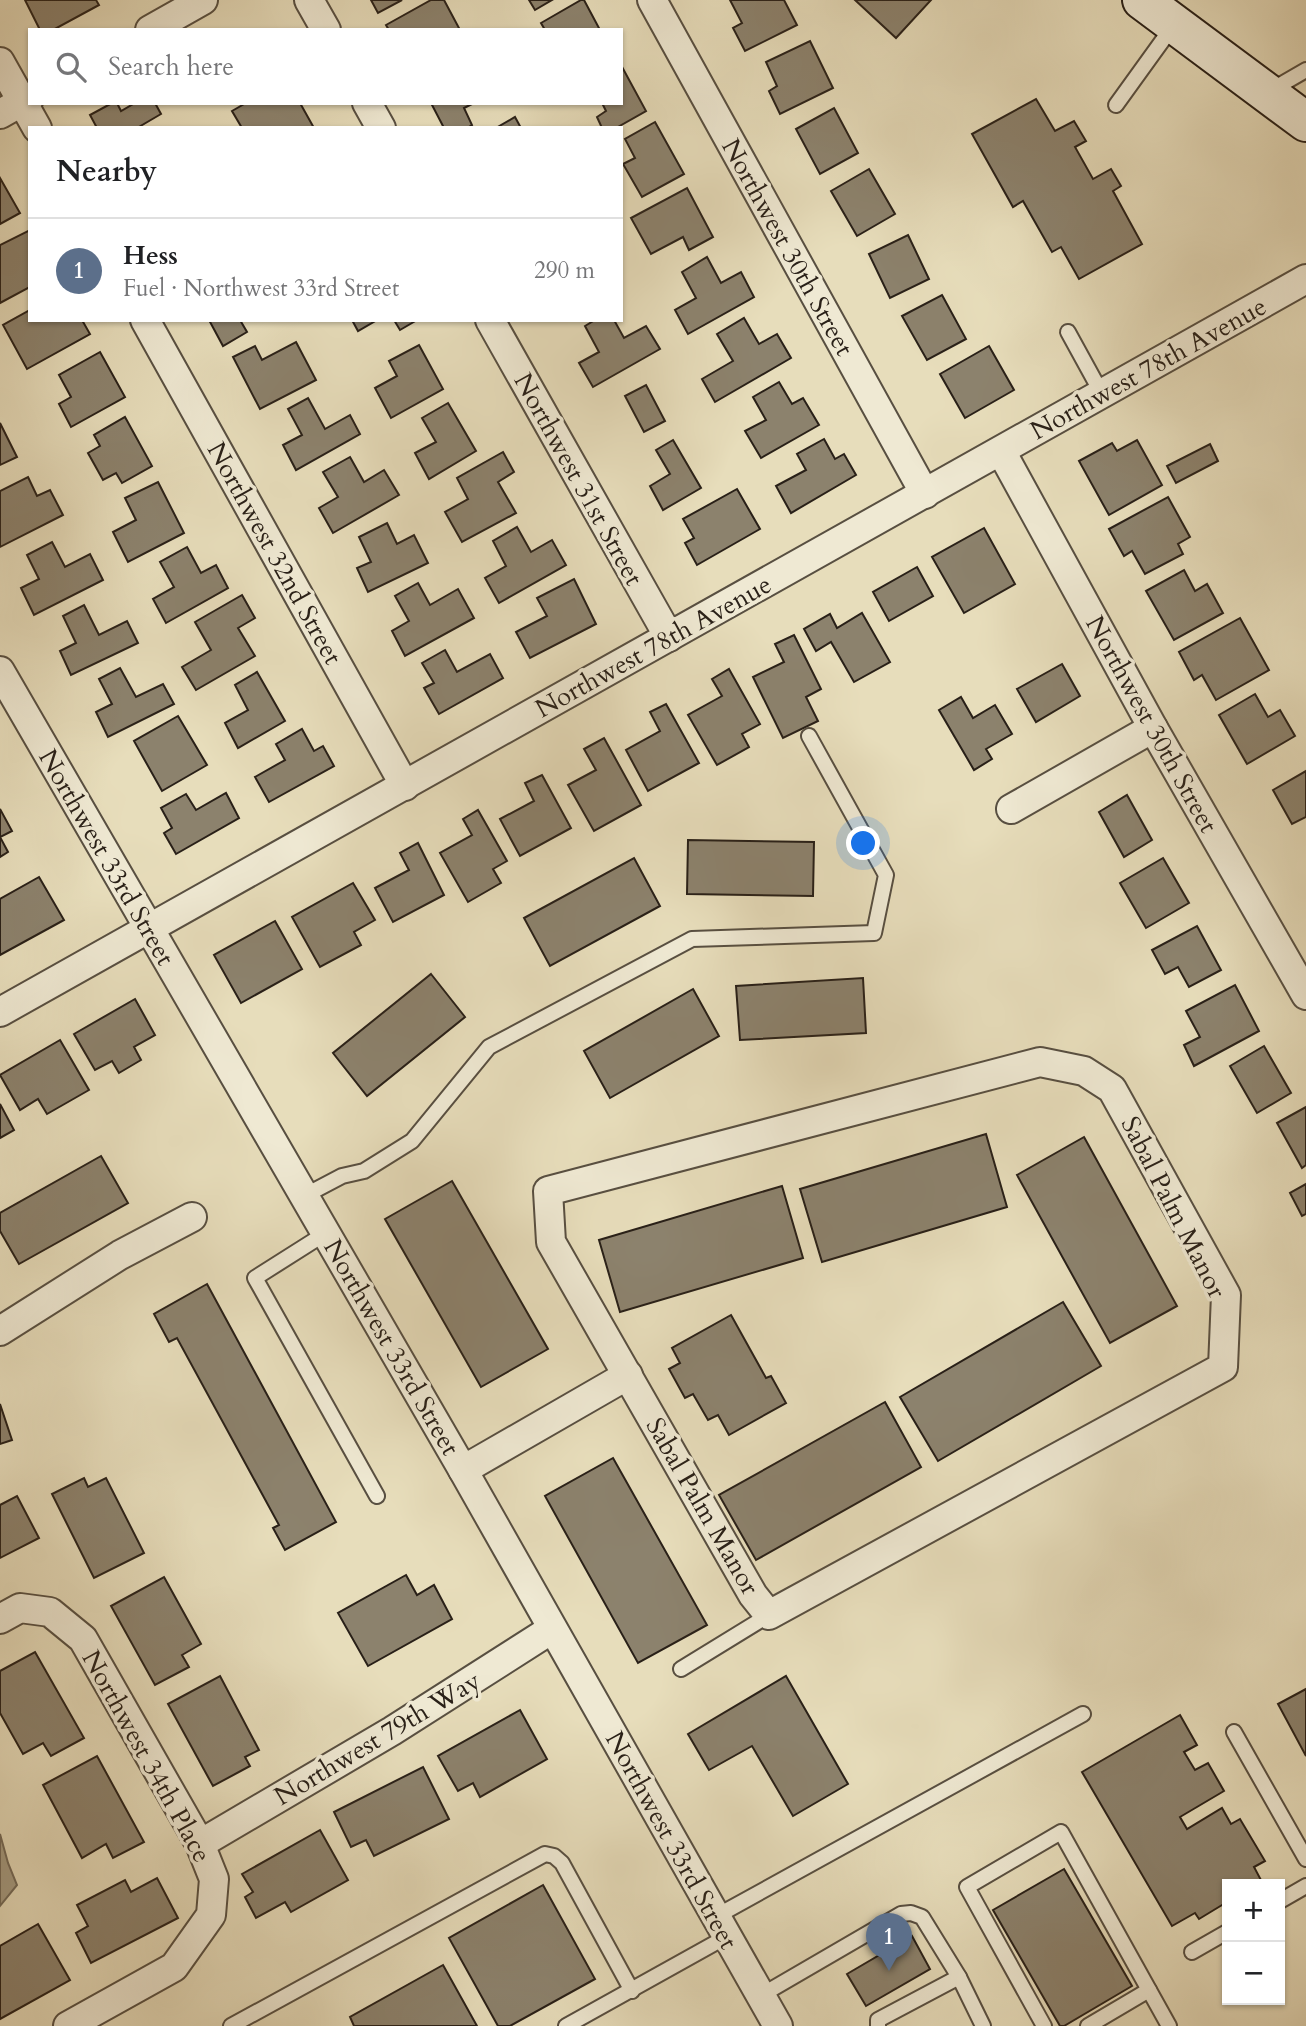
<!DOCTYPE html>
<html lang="en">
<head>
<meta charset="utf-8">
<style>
	body { margin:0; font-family:Cardo,serif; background:#f6f6f6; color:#202124 }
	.controls { position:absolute; right:21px; bottom:21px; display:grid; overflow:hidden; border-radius:0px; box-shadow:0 2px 5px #0004 }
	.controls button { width:63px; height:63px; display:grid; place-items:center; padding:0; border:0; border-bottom:2px solid #e0e0e0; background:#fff; color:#202124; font:35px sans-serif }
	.you { position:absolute; left:864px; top:844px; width:24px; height:24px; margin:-18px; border:5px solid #fff; border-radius:50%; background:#1a73e8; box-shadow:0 0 0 10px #1a73e833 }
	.badge { display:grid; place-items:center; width:46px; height:46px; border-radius:50%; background:#ea580c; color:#fff; font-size:23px; font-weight:700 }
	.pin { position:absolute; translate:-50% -58px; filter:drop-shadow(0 2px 4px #0008) }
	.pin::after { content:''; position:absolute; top:37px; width:24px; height:21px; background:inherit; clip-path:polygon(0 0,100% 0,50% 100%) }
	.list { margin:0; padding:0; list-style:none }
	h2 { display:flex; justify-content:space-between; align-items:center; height:91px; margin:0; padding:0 28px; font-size:30px }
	h2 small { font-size:23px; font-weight:400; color:#757577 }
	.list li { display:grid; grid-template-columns:46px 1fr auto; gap:21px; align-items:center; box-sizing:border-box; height:105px; padding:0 28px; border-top:2px solid #e0e0e0 }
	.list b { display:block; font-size:26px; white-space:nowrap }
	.list p { margin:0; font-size:23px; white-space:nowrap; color:#757577 }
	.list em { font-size:23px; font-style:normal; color:#757577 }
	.icon { flex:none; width:38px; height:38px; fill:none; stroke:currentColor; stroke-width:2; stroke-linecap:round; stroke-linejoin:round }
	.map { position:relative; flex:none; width:1306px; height:2026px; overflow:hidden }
	.search { position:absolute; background:#fff; box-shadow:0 2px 5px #0004; left:28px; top:28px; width:595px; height:77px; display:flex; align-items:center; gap:18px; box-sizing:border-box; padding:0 24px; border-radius:0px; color:#757577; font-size:26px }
	.panel { position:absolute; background:#fff; box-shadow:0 2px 5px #0004; left:28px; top:126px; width:595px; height:196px; border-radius:0px }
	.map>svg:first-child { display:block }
	.water { fill:#a69d84; stroke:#746b59; stroke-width:2 }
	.building { fill:#8c826d; stroke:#292018; stroke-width:2 }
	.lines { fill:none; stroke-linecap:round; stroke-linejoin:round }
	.lane-casing { stroke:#584f41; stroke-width:18 }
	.street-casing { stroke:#584f41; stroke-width:32 }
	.secondary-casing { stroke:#292018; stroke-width:42 }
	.lane { stroke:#efe9d3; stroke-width:14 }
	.street { stroke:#efe9d3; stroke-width:28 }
	.secondary { stroke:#efe9d3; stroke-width:38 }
	.labels { text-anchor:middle; stroke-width:7; stroke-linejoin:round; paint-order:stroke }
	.street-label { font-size:26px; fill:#292018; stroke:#efe9d3 }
</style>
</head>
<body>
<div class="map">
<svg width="1306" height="2026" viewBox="0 0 1306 2026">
	<rect width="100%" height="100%" fill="#e7ddbb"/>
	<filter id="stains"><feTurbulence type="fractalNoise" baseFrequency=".00286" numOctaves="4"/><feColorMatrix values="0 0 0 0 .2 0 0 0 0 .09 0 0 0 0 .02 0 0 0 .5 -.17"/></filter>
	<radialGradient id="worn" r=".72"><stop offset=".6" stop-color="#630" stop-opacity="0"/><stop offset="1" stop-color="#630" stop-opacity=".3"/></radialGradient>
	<path class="water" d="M0,1834L8,1863L17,1885L0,1906Z"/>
	<g class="building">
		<path d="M25,0H96L99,5L53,30H40Z"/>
		<path d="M371,0H402L378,13Z"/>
		<path d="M431,0H444L460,30H389L386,25Z"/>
		<path d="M529,0H552L535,10Z"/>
		<path d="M581,0H584L600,30H545L541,23Z"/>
		<path d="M730,0H784L797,25L745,51L733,28L742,23Z"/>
		<path d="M855,0H931L896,38Z"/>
		<path d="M810,41L833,88L780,114L769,91L777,86L766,62Z"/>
		<path d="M621,65L646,111L616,128H602L597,117L606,111L602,103H621Z"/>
		<path d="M1036,99L1055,131L1074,121L1086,141L1075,147L1093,179L1111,169L1121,186L1113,191L1142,244L1079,279L1061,247L1052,252L1023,201L1013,207L972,134Z"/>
		<path d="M112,103H117L121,111L135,103H155L161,114L137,128H97L90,115Z"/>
		<path d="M246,103H300L314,128H242L232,111Z"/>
		<path d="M431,103H474L464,108L472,125L467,128H444Z"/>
		<path d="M834,108L858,153L820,174L796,129Z"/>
		<path d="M515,117L521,128H496Z"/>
		<path d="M655,122L684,174L642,197L623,164L635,158L625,139Z"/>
		<path d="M869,169L895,214L857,236L831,191Z"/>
		<path d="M0,178L20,213L0,224Z"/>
		<path d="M687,188L713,237L689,250L683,237L651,254L631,218Z"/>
		<path d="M30,230V287L0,303V245Z"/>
		<path d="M908,235L929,279L890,298L869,254Z"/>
		<path d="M707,257L721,283L741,272L754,297L688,334L675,310L696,298L682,272Z"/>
		<path d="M942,295L966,339L927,360L902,316Z"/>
		<path d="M30,310V320H82L90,334L27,369L3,325Z"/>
		<path d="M744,318L759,344L777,334L791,358L715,402L702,379L733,361L717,334Z"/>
		<path d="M209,320H240L247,332L223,346Z"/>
		<path d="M352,320H377L358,331Z"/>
		<path d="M394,320H417L400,330Z"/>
		<path d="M595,320H614L624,338L646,326L660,349L593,387L579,363L599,352L585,326Z"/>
		<path d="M296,342L316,380L260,409L233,357L255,346L262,360Z"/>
		<path d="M419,345L443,389L391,418L375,388L397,376L389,361Z"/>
		<path d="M989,346L1014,390L965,418L940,374Z"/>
		<path d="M100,352L125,397L71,427L59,404L71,397L59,375Z"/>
		<path d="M779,382L792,404L803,398L819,425L761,458L745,431L766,420L753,397Z"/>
		<path d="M646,385L665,421L644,432L625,396Z"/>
		<path d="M308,398L325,429L350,415L360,434L296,470L283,445L302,435L288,409Z"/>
		<path d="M448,403L476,451L429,479L415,453L436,442L422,418Z"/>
		<path d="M125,417L152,466L122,483L116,473L103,480L88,453L100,446L94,435Z"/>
		<path d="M0,423L17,457L0,465Z"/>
		<path d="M824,439L835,459L844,454L856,475L791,513L776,486L806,470L797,454Z"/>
		<path d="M673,440L701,488L663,510L650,486L670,474L656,450Z"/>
		<path d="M1137,440L1162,485L1109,515L1079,461L1112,443L1117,451Z"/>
		<path d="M1210,444L1218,461L1176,483L1167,466Z"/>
		<path d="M503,452L514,472L498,482L516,513L462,542L445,512L468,499L457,478Z"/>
		<path d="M350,457L364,482L384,470L399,495L333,533L319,508L338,497L323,472Z"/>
		<path d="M28,477L37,496L50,490L63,515L0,547V491Z"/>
		<path d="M158,482L184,533L128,562L113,532L136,520L125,498Z"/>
		<path d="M737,489L760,529L697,565L685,543L694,538L683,519Z"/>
		<path d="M1168,497L1190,537L1178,544L1183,554L1145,574L1132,551L1124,556L1109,529Z"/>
		<path d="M387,523L397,544L414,535L428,563L368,592L357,568L371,562L359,537Z"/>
		<path d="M517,527L531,552L552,540L566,565L499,603L485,578L506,566L493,541Z"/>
		<path d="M984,528L1015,584L964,613L932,557Z"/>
		<path d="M52,542L65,567L90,554L103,580L34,615L21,588L39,579L27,555Z"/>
		<path d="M187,547L201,573L216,565L228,588L166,623L153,599L174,587L160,562Z"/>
		<path d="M917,567L933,596L889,621L873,592Z"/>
		<path d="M1184,570L1195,591L1207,584L1223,613L1174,640L1146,591Z"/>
		<path d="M574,579L596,624L530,658L516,632L547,616L537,598Z"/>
		<path d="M418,583L430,605L458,589L474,618L405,656L392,631L409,621L395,596Z"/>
		<path d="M242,595L255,618L238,628L255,656L196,690L182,667L211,650L195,622Z"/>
		<path d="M84,605L99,635L127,621L138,643L71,675L60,651L76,643L63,616Z"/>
		<path d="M862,613L890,662L854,682L831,642L816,651L804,629L830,614L837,628Z"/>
		<path d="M1240,618L1269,670L1216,700L1202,675L1194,680L1179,652Z"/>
		<path d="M794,635L821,689L806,697L818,721L783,738L753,677L784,662L775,644Z"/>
		<path d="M445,650L457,672L490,654L503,678L439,714L424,688L434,683L422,663Z"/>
		<path d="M1062,664L1080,696L1036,722L1017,689Z"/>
		<path d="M120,668L136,697L163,684L174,704L108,737L96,712L112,704L99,679Z"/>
		<path d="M729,669L760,724L742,734L749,747L717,765L688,715L722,696L712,679Z"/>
		<path d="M257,672L285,721L238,748L225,723L248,710L235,685Z"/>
		<path d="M1255,694L1268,717L1280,710L1295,736L1247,764L1219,715Z"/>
		<path d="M961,697L973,718L995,705L1012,734L986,749L992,759L974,770L939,710Z"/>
		<path d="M666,704L699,763L648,791L626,750L660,731L650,712Z"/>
		<path d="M178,716L207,765L162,791L134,741Z"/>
		<path d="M302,729L314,751L323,746L334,766L269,802L255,777L285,760L276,744Z"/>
		<path d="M604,738L641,805L594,831L568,785L596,770L584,749Z"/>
		<path d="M1306,771V817L1292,824L1273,790Z"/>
		<path d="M542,775L571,828L520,856L500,819L534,801L525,783Z"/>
		<path d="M226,793L239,818L176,854L164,833L172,828L161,808L186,794L196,810Z"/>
		<path d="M1127,795L1152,840L1124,857L1099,812Z"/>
		<path d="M0,809L12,831L0,837L8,852L0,857Z"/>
		<path d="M478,810L507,861L493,869L501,883L468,902L440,853L472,835L463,819Z"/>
		<path d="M688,840L814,842L813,896L687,894Z"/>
		<path d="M418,843L444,895L393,922L375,888L409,870L400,853Z"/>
		<path d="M634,858L660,906L550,966L524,918Z"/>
		<path d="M1163,858L1189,903L1146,928L1120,883Z"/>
		<path d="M39,877L64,920L0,955V899Z"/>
		<path d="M353,883L375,920L354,932L361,945L320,967L292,917Z"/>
		<path d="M275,921L302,969L241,1003L214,955Z"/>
		<path d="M1197,926L1221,970L1189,987L1178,967L1165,974L1152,950Z"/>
		<path d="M431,974L465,1017L367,1096L333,1053Z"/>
		<path d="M863,978L866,1033L740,1040L736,986Z"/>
		<path d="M1235,985L1259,1031L1194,1066L1184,1045L1200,1037L1186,1011Z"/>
		<path d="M693,989L719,1036L610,1098L584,1051Z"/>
		<path d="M135,999L155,1035L134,1047L141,1060L119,1073L112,1061L95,1070L74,1034Z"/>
		<path d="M60,1040L89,1090L47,1114L38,1099L20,1110L0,1075Z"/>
		<path d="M1264,1046L1291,1093L1257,1113L1230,1066Z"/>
		<path d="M0,1104L14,1130L0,1138Z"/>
		<path d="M1306,1107V1165L1302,1168L1277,1123Z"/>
		<path d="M986,1134L1007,1207L822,1262L800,1189Z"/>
		<path d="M1084,1137L1177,1306L1110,1343L1017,1175Z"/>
		<path d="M101,1156L128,1203L19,1264L0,1231V1213Z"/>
		<path d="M452,1181L548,1349L481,1387L385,1219Z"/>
		<path d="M1306,1184V1214L1302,1216L1290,1193Z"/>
		<path d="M782,1186L803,1258L620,1312L599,1240Z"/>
		<path d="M207,1284L336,1522L285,1550L273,1528L279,1525L177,1338L169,1342L154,1314Z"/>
		<path d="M1063,1302L1101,1366L938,1461L900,1397Z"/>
		<path d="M731,1315L766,1378L771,1376L786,1403L729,1435L718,1415L708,1420L693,1394L685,1398L669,1369L680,1363L672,1348Z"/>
		<path d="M885,1402L921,1467L756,1560L719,1495Z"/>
		<path d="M0,1404L12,1440L0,1444Z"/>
		<path d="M613,1458L707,1625L638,1663L545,1496Z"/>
		<path d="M84,1478L88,1487L106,1478L144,1553L94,1578L52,1494Z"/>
		<path d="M17,1496L39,1538L0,1558V1505Z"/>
		<path d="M406,1575L417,1595L434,1585L452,1619L368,1666L338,1613Z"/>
		<path d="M164,1577L201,1644L182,1655L189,1667L155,1685L111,1606Z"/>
		<path d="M35,1652L84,1738L51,1756L43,1743L23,1754L0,1713V1671Z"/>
		<path d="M220,1676L259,1750L245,1757L250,1766L213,1786L168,1704Z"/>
		<path d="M786,1676L848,1784L793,1816L752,1746L709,1770L688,1734Z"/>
		<path d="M1306,1689V1756L1278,1704Z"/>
		<path d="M520,1710L547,1759L480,1797L473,1783L458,1791L438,1756Z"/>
		<path d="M1180,1715L1197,1745L1184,1752L1195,1770L1208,1763L1224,1791L1180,1817L1187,1829L1222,1808L1231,1824L1240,1819L1265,1861L1254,1867L1262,1882L1258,1884H1227V1902L1199,1919L1195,1913L1172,1926L1082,1772Z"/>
		<path d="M97,1756L144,1842L113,1858L106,1844L82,1858L43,1785Z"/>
		<path d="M423,1767L449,1819L374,1856L366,1840L351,1847L334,1812Z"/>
		<path d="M320,1830L348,1880L291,1912L285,1902L256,1918L245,1897L253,1892L242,1874Z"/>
		<path d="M1064,1869L1132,1986L1064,2026H1060L993,1910Z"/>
		<path d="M157,1878L178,1918L91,1963L76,1933L88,1926L77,1905L125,1880L131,1892Z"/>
		<path d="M543,1885L595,1979L510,2026H498L449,1938Z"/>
		<path d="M38,1924L70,1980L0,2019V1946Z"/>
		<path d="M912,1936L930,1969L866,2006L847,1974Z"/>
		<path d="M443,1965L477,2026H354L350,2017Z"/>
	</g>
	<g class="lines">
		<defs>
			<g id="lane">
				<path d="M1268,92L1306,70"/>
				<path d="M1116,105L1173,26"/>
				<path d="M1068,332L1102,394"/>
				<path d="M304,1196L342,1176L364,1171L412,1141L489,1047L692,939L874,933L886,875L809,736"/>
				<path d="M326,1233L255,1278L377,1496"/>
				<path d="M681,1669L769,1615"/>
				<path d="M1234,1732L1306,1859"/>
				<path d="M1280,1901L1306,1886"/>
				<path d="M715,1917L1083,1714"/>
				<path d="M1192,1952L1227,1932"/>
				<path d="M760,1996L901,1914L911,1913L922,1917L959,1977"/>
				<path d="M231,2026L545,1854L554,1856L562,1863L632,1991"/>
				<path d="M566,2026L726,1937"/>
				<path d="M878,2026V2020L959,1977L983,2026"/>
				<path d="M1044,2026L967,1887L1061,1832L1169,2026"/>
				<path d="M1088,2026L1149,1990"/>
			</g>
			<g id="street">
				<path d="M309,0L326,30"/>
				<path d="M652,0L925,494"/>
				<path d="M150,30L203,0"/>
				<path d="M0,62L37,128"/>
				<path d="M367,103L381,128"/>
				<path d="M0,114L30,97"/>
				<path d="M145,320L405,786"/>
				<path d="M490,320L669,637"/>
				<path d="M1001,451L1153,728L1306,995"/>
				<path d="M0,671L463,1470L778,2026"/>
				<path d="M1011,809L1153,728"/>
				<path d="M0,1012L1306,279"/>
				<path d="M1040,1062L1084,1071L1112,1089L1226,1295L1223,1367L769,1615L753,1595L551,1242L548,1191Z"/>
				<path d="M0,1331L120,1255L192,1217"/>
				<path d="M463,1470L628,1375"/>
				<path d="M0,1619L20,1608L50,1612L83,1639L200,1844L214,1879L211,1915L174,1967L68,2026"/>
				<path d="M200,1844L392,1731L552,1629"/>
			</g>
			<path id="secondary" d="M1142,0L1306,122"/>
		</defs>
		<use href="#lane" class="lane-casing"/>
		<use href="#street" class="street-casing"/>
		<use href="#secondary" class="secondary-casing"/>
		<use href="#lane" class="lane"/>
		<use href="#street" class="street"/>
		<use href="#secondary" class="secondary"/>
	</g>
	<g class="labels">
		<g class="street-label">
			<text transform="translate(788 247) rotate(61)" y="9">Northwest 30th Street</text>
			<text transform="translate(1148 368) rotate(-29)" y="9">Northwest 78th Avenue</text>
			<text transform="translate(579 479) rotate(61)" y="9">Northwest 31st Street</text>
			<text transform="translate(275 553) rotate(61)" y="9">Northwest 32nd Street</text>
			<text transform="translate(653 646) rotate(-29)" y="9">Northwest 78th Avenue</text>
			<text transform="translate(1152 724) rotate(61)" y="9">Northwest 30th Street</text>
			<text transform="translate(107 857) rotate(60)" y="9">Northwest 33rd Street</text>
			<text transform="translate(1174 1207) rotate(63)" y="9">Sabal Palm Manor</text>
			<text transform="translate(392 1347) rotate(60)" y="9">Northwest 33rd Street</text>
			<text transform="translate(703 1506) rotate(60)" y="9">Sabal Palm Manor</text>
			<text transform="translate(377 1738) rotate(-31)" y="9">Northwest 79th Way</text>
			<text transform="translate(147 1756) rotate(61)" y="9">Northwest 34th Place</text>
			<text transform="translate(672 1840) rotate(61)" y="9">Northwest 33rd Street</text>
		</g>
	</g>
	<rect width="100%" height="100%" filter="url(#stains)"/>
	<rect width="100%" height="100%" fill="url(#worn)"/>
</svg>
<div class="controls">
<button>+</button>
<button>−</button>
</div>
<div class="you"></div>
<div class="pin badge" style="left:889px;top:1971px;background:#5c6f8a">1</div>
<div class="search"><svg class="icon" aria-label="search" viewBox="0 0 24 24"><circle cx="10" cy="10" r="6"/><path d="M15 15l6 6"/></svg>Search here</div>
<section class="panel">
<h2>Nearby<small></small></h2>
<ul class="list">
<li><span class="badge" style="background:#5c6f8a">1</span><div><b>Hess</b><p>Fuel · Northwest 33rd Street</p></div><em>290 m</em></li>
</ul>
</section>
</div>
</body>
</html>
